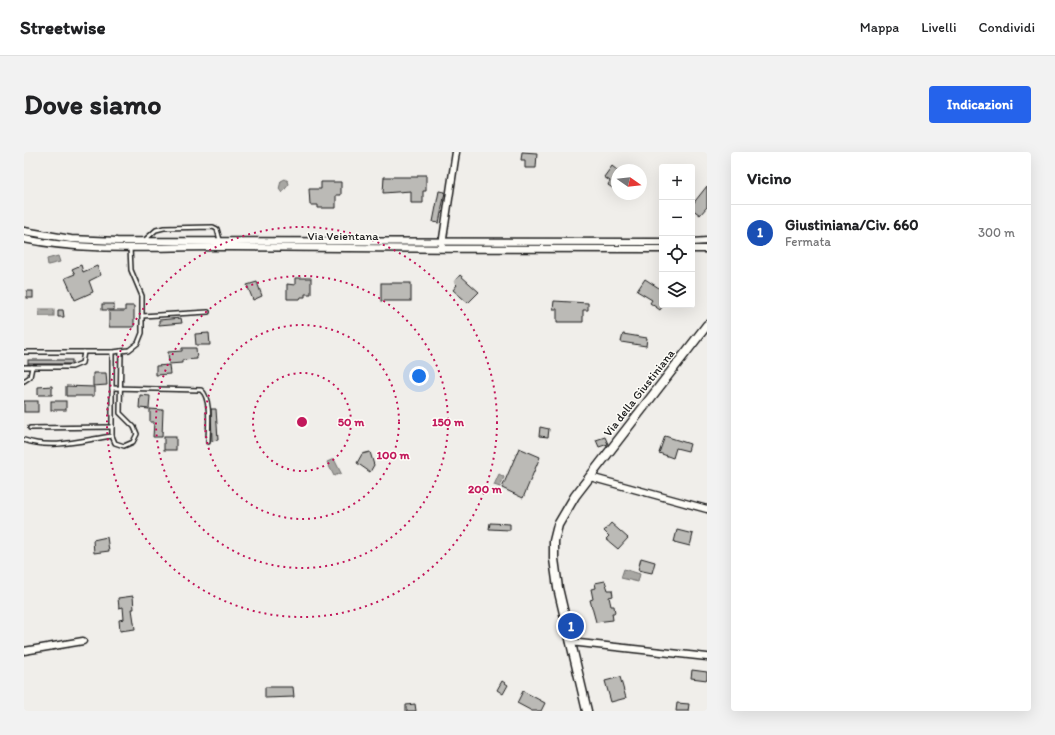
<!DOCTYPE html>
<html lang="it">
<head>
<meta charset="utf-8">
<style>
	body { margin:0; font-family:Itim,sans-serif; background:#f2f2f2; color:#202124 }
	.controls { position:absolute; right:12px; top:12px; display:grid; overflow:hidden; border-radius:4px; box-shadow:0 4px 16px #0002 }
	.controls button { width:36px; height:36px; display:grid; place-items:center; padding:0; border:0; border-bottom:1px solid #e0e0e0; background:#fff; color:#202124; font:20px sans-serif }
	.compass { position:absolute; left:587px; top:12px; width:36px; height:36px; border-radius:50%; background:#fff; box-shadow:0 4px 16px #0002; rotate:104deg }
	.you { position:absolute; left:395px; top:224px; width:14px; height:14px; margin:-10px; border:3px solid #fff; border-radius:50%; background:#1a73e8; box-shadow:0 0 0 6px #1a73e833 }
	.badge { display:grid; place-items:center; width:26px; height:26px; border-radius:50%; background:#2563eb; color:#fff; font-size:13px; font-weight:700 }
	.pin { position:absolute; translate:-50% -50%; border:2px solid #fff; box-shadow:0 1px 4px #0006 }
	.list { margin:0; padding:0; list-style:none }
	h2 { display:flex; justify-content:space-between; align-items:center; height:52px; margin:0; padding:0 16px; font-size:17px }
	h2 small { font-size:13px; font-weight:400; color:#757577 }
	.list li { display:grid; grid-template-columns:26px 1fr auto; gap:12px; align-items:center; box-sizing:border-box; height:56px; padding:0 16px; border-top:1px solid #e0e0e0 }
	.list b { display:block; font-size:15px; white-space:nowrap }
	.list p { margin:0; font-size:13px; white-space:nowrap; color:#757577 }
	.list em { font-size:13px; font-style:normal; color:#757577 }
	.icon { flex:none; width:22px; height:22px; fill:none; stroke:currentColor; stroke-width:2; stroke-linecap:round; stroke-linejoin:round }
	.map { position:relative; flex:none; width:683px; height:559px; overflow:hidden; border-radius:4px }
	header { display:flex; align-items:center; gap:24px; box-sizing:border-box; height:56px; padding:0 20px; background:#fff; border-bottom:1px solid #e0e0e0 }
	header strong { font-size:19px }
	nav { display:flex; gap:22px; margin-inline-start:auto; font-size:14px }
	.intro { display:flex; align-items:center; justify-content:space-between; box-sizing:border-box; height:96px; padding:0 24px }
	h1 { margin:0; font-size:28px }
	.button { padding:10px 18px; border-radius:4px; background:#2563eb; color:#fff; font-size:14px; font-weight:700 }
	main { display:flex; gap:24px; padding:0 24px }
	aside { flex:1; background:#fff; border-radius:4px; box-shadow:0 4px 16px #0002 }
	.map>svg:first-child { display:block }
	.water { fill:#a8a7a3; stroke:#706f6d }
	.building { fill:#bbbab6; stroke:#1c1c1c }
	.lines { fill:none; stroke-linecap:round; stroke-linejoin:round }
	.service-casing { stroke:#1c1c1c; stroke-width:6 }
	.minor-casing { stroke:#1c1c1c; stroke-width:9 }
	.tertiary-casing { stroke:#1c1c1c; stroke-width:11 }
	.service { stroke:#fdfcf7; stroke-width:3 }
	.minor { stroke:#fdfcf7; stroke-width:6 }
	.tertiary { stroke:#fdfcf7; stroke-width:8 }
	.ring { fill:none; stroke:#c2185b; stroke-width:2; stroke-dasharray:2 4 }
	.labels { text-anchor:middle; stroke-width:3; stroke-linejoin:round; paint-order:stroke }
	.street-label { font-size:12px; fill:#1c1c1c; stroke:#fdfcf7 }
	.centre { fill:#c2185b; stroke:#fdfcf7; stroke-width:2 }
	.ring-label { font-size:12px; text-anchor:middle; font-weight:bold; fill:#c2185b; stroke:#fdfcf7; stroke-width:3; stroke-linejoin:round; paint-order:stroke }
</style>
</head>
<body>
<header>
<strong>Streetwise</strong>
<nav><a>Mappa</a><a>Livelli</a><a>Condividi</a></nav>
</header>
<div class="intro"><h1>Dove siamo</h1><a class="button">Indicazioni</a></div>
<main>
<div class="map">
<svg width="683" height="559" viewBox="0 0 683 559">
	<rect width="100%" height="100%" fill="#f0eeea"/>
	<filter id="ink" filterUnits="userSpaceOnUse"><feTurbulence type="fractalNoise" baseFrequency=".025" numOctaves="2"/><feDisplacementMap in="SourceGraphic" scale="8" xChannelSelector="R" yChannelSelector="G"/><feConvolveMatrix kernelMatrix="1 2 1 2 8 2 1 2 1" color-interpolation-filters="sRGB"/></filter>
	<g filter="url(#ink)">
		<g class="water">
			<path d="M261,27L264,29L265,32L258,41L255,37L257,29Z"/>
			<path d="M34,104L36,110L24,113L23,107Z"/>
			<rect x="15" y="157" width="15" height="7"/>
			<path d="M310,307L317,321L310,324L303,310Z"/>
			<path d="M475,322L480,325L476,335L470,333Z"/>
			<path d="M600,417L616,422L614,430L597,426Z"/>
		</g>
		<g class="building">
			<path d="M498,0L513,1L512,16H501V8H497Z"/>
			<path d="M588,14L593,18V32L590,37L584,33L586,29L580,25Z"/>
			<path d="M394,23H402V39H399V51H387V39L359,41L360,25H394Z"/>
			<path d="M297,30H317V43H312V56H294V53H286L285,37H297Z"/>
			<path d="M683,34V55L676,63L668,57V53Z"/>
			<path d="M415,39L421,40L415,71L409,70Z"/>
			<path d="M57,113L59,120L73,114L77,123L65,129L69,140L51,148L41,126L51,122L48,117Z"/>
			<path d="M436,123L455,140L444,151L429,138L433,133L430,130Z"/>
			<path d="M271,126H287V142H281V145H277L276,147H263V132L271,133Z"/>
			<path d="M621,127L638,138V155L636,158L626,151L628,148L613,139Z"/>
			<path d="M233,130L238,144L229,148L223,133Z"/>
			<rect x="357" y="131" width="30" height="18"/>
			<rect x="3" y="139" width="6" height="7"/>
			<path d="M530,149L564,151V158H559V170H533V157H529Z"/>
			<rect x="78" y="152" width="12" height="6"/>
			<path d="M101,154H110V175H85V159H101Z"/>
			<path d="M34,158H39L40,165H34Z"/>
			<path d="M157,166L158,171L135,173V168Z"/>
			<path d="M185,181L186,193H172L171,182Z"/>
			<path d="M599,182L623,186L622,194L597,190Z"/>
			<path d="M158,196H172L173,207L158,208V211L145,212L144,200L158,199Z"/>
			<rect x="4" y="208" width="44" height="4"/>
			<path d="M145,213L146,222L132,223V214Z"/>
			<path d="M69,221H82L83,233L69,234Z"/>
			<path d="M28,234V243H14V235Z"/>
			<path d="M42,234L70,235V244H42Z"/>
			<path d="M116,243L126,244L125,257L115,256Z"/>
			<rect x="0" y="249" width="14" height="11"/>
			<rect x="27" y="249" width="15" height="9"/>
			<path d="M126,257L139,258L138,285H129L130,270H126Z"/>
			<path d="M187,257H192L194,288L188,289Z"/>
			<path d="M516,275L525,277L524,285L515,284Z"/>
			<path d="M641,284L666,292L664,299L652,296L649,306L635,301Z"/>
			<rect x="140" y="285" width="12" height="13"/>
			<path d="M581,285L584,292L575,295L572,288Z"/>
			<path d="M495,296L516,305L499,346L478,336Z"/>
			<path d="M346,300L350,313L346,320L333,311L338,302Z"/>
			<path d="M466,371L486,372V378L465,377Z"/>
			<path d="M587,371L604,386L594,397L582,387L585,384L580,379Z"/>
			<path d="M653,378L669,382L666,394L650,390Z"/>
			<path d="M83,385L85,399L70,401L69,388Z"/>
			<path d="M617,406L631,410L628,421L614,418Z"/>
			<path d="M581,429L584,438H588L589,444L585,445L587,454H590L591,461H588L589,468L572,470L566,448L569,447L567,437L572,436L571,431Z"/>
			<path d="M109,444L110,457H108L111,477L96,479L95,468L100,467L99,455L95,456L94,446Z"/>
			<path d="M668,518L683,520V528L667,526Z"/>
			<path d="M596,525L602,546L587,550L581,529Z"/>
			<path d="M478,529L484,533L479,542L473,538Z"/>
			<path d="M241,535H269L270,545L241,546Z"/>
			<path d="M499,539L521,551L517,559H508L493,551Z"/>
			<path d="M653,551L665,552L664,559H652Z"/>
			<path d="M391,552L392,559H382V553Z"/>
		</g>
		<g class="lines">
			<defs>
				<g id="service">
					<path d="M122,87L132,78L140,76L189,75L193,77L196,88"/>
					<path d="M118,164L184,160"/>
					<path d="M0,200H89L105,198L114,191L118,181V144L107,118L106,95"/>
					<path d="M88,200V284L91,291L100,294L109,290L113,282L110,275L96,261L97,199"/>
					<path d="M0,215H48L58,211L60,200"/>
					<path d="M0,229L6,225L8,215"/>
					<path d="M88,236L177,238C188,246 184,278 184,290"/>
					<path d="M6,276L88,275"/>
					<path d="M0,288C28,298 59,288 88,284"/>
				</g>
				<g id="minor">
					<path d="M0,79L47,87L93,89L638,90"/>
					<path d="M0,87C68,101 138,94 208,95C351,97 495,97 638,97"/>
					<path d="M668,90L683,89"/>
					<path d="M418,93L432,0"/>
					<path d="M668,97H683"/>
					<path d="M566,325L683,357"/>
					<path d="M546,490L683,505"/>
					<path d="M0,499L59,489"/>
				</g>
				<path id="tertiary" d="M563,559L534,436L530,407V389L534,373L551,344L683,173"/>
			</defs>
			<use href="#service" class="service-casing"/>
			<use href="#minor" class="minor-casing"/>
			<use href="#tertiary" class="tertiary-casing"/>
			<use href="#service" class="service"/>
			<use href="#minor" class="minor"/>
			<use href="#tertiary" class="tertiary"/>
		</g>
	</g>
	<g class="ring">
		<circle cx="278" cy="270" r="49"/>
		<circle cx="278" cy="270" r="97"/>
		<circle cx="278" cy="270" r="146"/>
		<circle cx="278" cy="270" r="195"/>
	</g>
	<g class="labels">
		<g class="street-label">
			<text x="319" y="88">Via Veientana</text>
			<text transform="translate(615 241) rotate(-52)" y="4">Via della Giustiniana</text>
		</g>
	</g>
	<circle cx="278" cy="270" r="6" class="centre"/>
	<g class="ring-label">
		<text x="327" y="274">50 m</text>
		<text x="424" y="274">150 m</text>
		<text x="369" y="307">100 m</text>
		<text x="461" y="341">200 m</text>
	</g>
</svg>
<div class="controls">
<button>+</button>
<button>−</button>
<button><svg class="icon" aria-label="locate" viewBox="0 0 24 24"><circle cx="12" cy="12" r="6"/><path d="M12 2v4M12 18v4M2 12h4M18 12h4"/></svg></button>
<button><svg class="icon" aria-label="layers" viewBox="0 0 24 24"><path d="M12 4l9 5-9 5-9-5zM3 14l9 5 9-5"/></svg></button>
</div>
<svg class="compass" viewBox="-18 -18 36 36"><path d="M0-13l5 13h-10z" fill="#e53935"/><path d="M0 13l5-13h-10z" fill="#757577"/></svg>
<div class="you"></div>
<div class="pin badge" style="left:547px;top:474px;background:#1a4fb4">1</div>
</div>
<aside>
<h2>Vicino<small></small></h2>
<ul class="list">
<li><span class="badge" style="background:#1a4fb4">1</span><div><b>Giustiniana/Civ. 660</b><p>Fermata</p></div><em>300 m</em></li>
</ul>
</aside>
</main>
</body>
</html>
